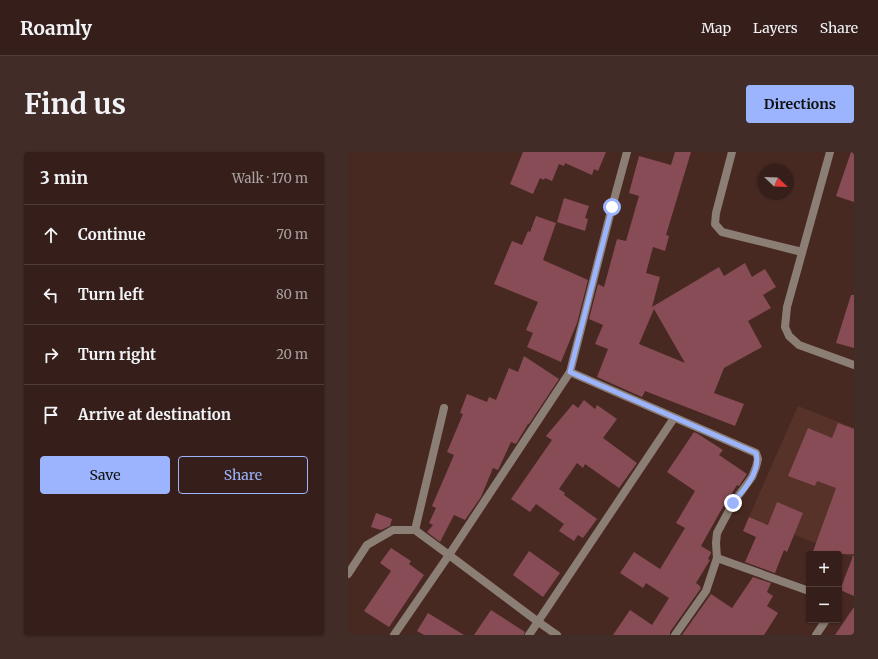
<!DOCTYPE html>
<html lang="en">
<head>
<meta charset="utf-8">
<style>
	body { margin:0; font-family:Merriweather,serif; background:#412c27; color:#f1f3f6 }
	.controls { position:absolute; right:12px; bottom:12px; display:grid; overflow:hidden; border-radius:4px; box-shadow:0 1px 3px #0004 }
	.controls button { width:36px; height:36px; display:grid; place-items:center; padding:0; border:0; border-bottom:1px solid #503d39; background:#361f1a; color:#f1f3f6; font:20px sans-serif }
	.compass { position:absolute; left:410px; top:12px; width:36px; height:36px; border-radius:50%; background:#361f1a; box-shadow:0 1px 3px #0004; rotate:113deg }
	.stop { position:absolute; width:12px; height:12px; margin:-9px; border:3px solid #9bb4fd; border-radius:50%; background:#fff }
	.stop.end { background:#9bb4fd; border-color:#fff; box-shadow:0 1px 4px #0008 }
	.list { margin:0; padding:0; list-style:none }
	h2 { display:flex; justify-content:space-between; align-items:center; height:52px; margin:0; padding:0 16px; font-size:17px }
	h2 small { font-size:13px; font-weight:400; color:#aaa2a2 }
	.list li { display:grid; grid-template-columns:26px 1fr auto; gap:12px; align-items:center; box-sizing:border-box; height:60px; padding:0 16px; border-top:1px solid #503d39 }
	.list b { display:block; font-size:15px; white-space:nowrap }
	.list em { font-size:13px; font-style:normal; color:#aaa2a2 }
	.actions { display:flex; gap:8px; padding:12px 16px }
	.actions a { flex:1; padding:9px 0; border:1px solid #9bb4fd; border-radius:4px; text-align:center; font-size:14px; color:#9bb4fd }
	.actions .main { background:#9bb4fd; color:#111 }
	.icon { flex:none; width:22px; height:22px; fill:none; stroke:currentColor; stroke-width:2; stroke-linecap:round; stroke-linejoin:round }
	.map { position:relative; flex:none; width:506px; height:483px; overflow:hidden; border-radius:4px }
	header { display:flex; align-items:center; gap:24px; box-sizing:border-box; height:56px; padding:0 20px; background:#361f1a; border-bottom:1px solid #503d39 }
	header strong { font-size:19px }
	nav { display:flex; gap:22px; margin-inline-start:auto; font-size:14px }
	.intro { display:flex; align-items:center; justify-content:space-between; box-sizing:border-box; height:96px; padding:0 24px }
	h1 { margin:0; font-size:28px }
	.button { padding:10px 18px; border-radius:4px; background:#9bb4fd; color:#111; font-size:14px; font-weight:700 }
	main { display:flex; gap:24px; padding:0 24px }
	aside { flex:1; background:#361f1a; border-radius:4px; box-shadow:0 1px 3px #0004 }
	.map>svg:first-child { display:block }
	.built { fill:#573229 }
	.building { fill:#874c56; fill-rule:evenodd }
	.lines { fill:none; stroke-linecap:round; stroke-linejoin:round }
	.minor { stroke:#8b7e74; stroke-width:8 }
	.route { stroke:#9bb4fd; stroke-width:5 }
</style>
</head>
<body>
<header>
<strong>Roamly</strong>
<nav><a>Map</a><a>Layers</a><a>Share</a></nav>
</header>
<div class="intro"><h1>Find us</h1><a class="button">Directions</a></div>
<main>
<aside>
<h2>3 min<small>Walk · 170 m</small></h2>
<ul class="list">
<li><svg class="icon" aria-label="ahead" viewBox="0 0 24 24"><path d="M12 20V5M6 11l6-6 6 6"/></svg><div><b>Continue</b></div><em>70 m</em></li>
<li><svg class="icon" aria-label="left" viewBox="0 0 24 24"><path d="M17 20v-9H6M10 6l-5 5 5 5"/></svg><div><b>Turn left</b></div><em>80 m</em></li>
<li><svg class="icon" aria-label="right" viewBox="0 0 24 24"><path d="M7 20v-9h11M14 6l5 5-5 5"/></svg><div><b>Turn right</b></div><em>20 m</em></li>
<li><svg class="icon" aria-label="arrive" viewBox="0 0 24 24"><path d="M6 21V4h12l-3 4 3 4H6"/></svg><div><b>Arrive at destination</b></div></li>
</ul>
<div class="actions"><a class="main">Save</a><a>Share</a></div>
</aside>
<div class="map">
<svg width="506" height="483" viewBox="0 0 506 483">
	<rect width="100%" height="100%" fill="#482922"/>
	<path class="built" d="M450,254L506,276V406L401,365Z"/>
	<g class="building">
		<path d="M175,0H258L250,19L246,17L244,23L217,11L216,14L211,12L204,29L197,26L196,28L192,26L185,42L162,32Z"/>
		<path d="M327,0H343L318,83L321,84L317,99L305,95L298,121L312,125L304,155L371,115L376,124L397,111L404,125L417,117L428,135L415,143L423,156L400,169L414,195L376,216L366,241L396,252L387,274L297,239L294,245L249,225L260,197L247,192L255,173L241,167L250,132L256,135L269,87L278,89L291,44L281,41L291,4L323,13ZM306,157L337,211L291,192Z"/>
		<path d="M503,0H506V50L488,44Z"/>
		<path d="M216,46L241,54L237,66L240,67L237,79L209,70Z"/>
		<path d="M188,64L208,71L195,108L240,128L229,171L213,210L179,195L185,181L178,178L190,150L146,132L164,89L174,93L180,79L182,80Z"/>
		<path d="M503,143H506V196L488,191Z"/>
		<path d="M176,204L211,227L181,272H180L168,292L163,290L150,318L145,316L133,345L117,368L106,363L92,390L79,380L85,373L81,371L88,356L84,354L106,303L99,300L115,262L112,261L119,242L139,250L141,245L148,248L161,216L170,220Z"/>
		<path d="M236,248L247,257L249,253L269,267L255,286L289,311L271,336L237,312L235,316L229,311L211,337L217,341L216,343L249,367L235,386L230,383L226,389L211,379L216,372L188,352L182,360L163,347L204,288L198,284L225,252L230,256Z"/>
		<path d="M490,271L506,277V402H464L488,336L469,329L467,334L440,324L460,276L484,286Z"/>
		<path d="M346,280L350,282L375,298L371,303L399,322L391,334L389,333L372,360L353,394L363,400V401L360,407L362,408L348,431L352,434V435L353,436L322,480V483H265L282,458L304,473L321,446L298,431L295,436L272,421L286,400L312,417L337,376L328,371L347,339L319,320Z"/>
		<path d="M429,350L455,361L439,400L436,398L427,421L397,410L408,385L395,379L401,365L420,373Z"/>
		<path d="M28,361L44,367L42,374L33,378L23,375Z"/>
		<path d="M43,396L63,409L61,412L76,423L41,475L16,459L43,419L32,411Z"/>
		<path d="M181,399L212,421L195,445L165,423Z"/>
		<path d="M505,404H506V444L492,438Z"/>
		<path d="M405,425L423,431L419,440L425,444L419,454L430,461L416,483H334L363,442L384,456Z"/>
		<path d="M506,455V483H487Z"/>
		<path d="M143,458L177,480L176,483H126Z"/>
		<path d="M80,461L116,483H76L69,479Z"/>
	</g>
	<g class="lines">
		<g class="minor">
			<path d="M384,0L368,61L367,72L374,80L454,100"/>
			<path d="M482,0L439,155L437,175L441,184L451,193L506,213"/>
			<path d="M222,220L408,301L410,307L408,315L404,325L385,351L369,381L368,391L369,406L358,439L327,483"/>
			<path d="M67,378L96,256"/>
			<path d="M369,406L461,439"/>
			<path d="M0,422L19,393L45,378H67L101,403L189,469L209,483"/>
			<path d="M46,483L101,403L222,220L264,55L279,0"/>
			<path d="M181,483L326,266"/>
			<path d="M468,483L478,468"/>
		</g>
	</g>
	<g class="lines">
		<path class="route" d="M264,55L222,220L408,301C413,320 396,337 385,351"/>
	</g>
</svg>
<div class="controls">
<button>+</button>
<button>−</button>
</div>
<svg class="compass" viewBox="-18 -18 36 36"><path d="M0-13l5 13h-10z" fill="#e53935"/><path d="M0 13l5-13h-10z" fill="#aaa2a2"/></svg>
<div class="stop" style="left:264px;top:55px"></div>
<div class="stop end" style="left:385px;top:351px"></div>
</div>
</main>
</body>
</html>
